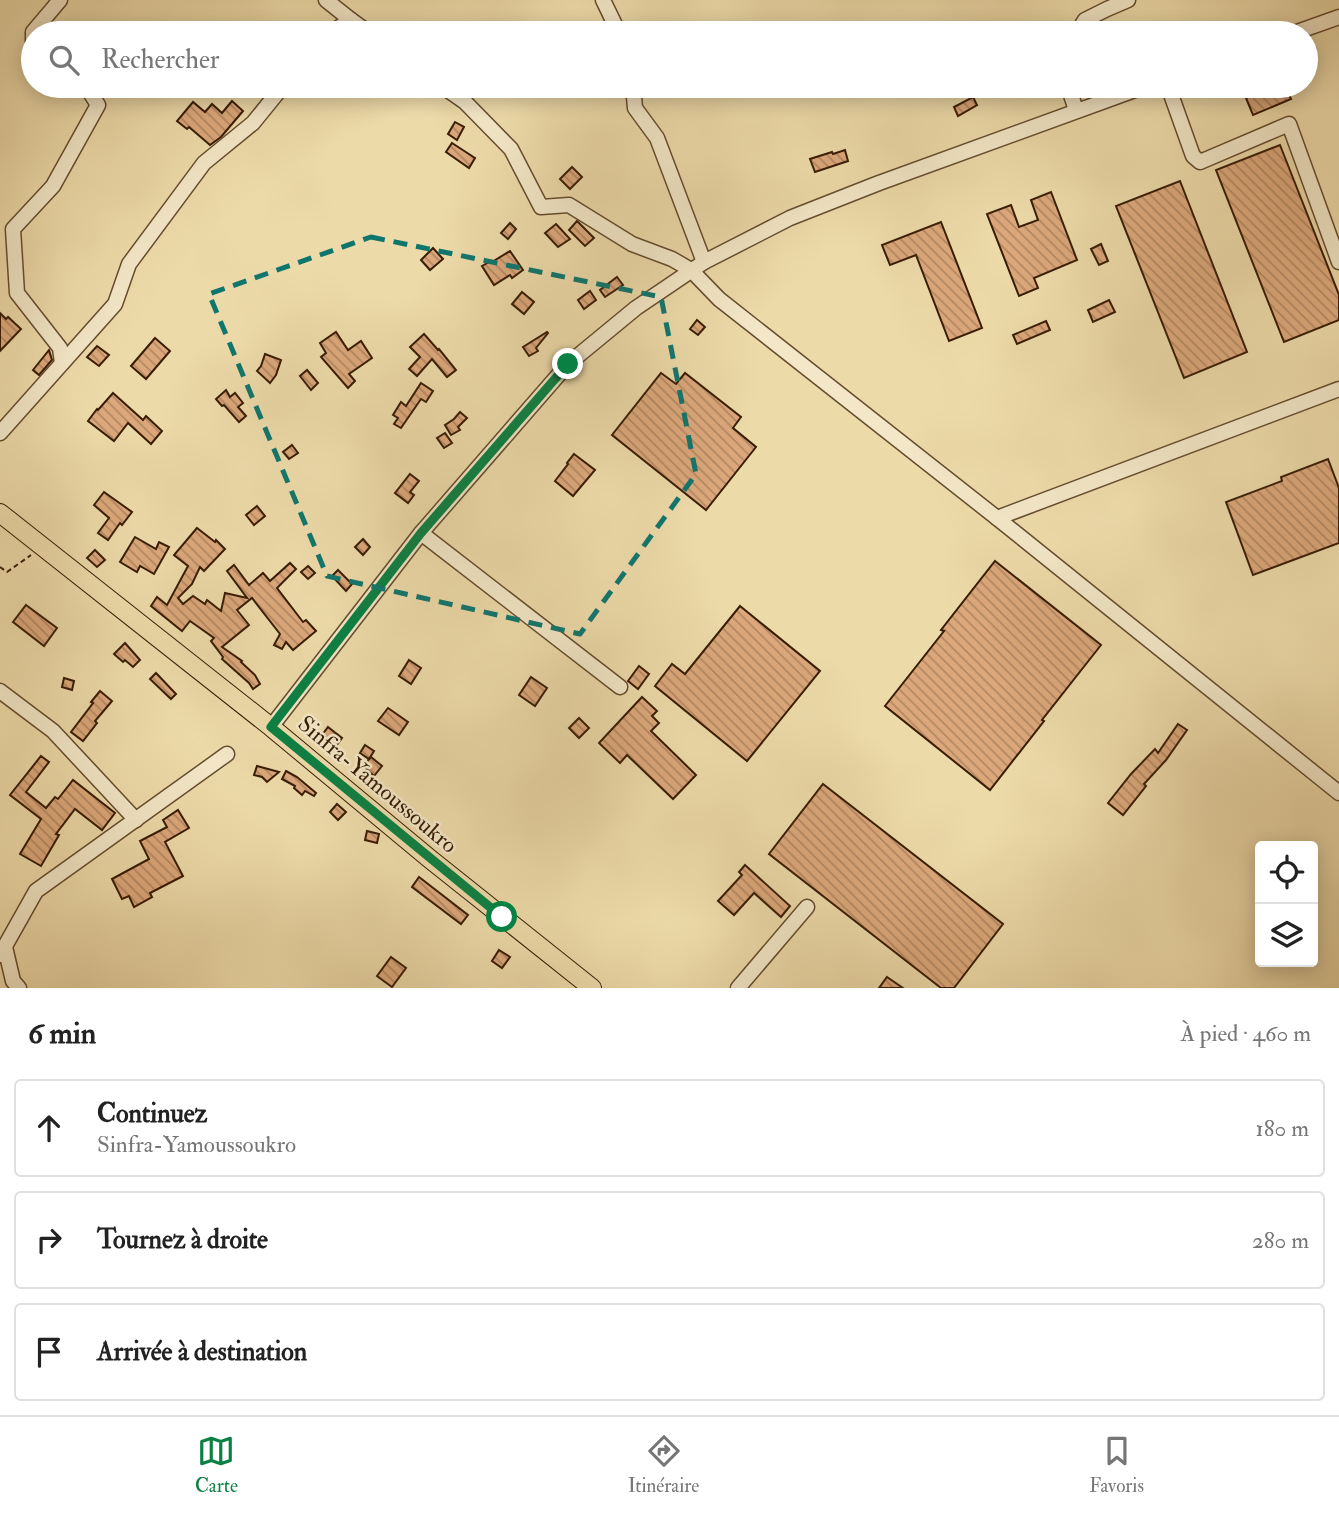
<!DOCTYPE html>
<html lang="fr">
<head>
<meta charset="utf-8">
<style>
	body { margin:0; font-family:"IM FELL Double Pica",serif; background:#f6f6f6; color:#222 }
	.controls { position:absolute; right:21px; bottom:21px; display:grid; overflow:hidden; border-radius:7px; box-shadow:0 4px 18px #0003 }
	.controls button { width:63px; height:63px; display:grid; place-items:center; padding:0; border:0; border-bottom:2px solid #e0e0e0; background:#fff; color:#222; font:35px sans-serif }
	.stop { position:absolute; width:21px; height:21px; margin:-16px; border:5px solid #0b8043; border-radius:50%; background:#fff }
	.stop.end { background:#0b8043; border-color:#fff; box-shadow:0 2px 7px #0008 }
	.list { margin:0; padding:0; list-style:none }
	h2 { display:flex; justify-content:space-between; align-items:center; height:91px; margin:0; padding:0 28px; font-size:30px }
	h2 small { font-size:23px; font-weight:400; color:#767676 }
	.list li { display:grid; grid-template-columns:46px 1fr auto; gap:21px; align-items:center; box-sizing:border-box; height:98px; margin:0 14px 14px; padding:0 14px; border:2px solid #e0e0e0; border-radius:7px }
	.list b { display:block; font-size:26px; white-space:nowrap }
	.list p { margin:0; font-size:23px; white-space:nowrap; color:#767676 }
	.list em { font-size:23px; font-style:normal; color:#767676 }
	.icon { flex:none; width:38px; height:38px; fill:none; stroke:currentColor; stroke-width:2; stroke-linecap:round; stroke-linejoin:round }
	.map { position:relative; flex:none; width:1339px; height:988px; overflow:hidden }
	.search { position:absolute; background:#fff; box-shadow:0 4px 18px #0003; left:21px; right:21px; top:21px; height:77px; display:flex; align-items:center; gap:18px; box-sizing:border-box; padding:0 24px; border-radius:38px; color:#767676; font-size:26px }
	.sheet { height:427px; background:#fff }
	nav { display:flex; justify-content:space-around; align-items:center; box-sizing:border-box; height:98px; border-top:2px solid #e0e0e0; background:#fff; font-size:19px; color:#767676 }
	nav a { display:grid; justify-items:center; gap:4px }
	nav .on { color:#0b8043 }
	.map>svg:first-child { display:block }
	.building { fill:url(#building-back-hatch); stroke:#381c05; stroke-width:2 }
	.lines { fill:none; stroke-linecap:round; stroke-linejoin:round }
	.minor-casing { stroke:#654c2e; stroke-width:17 }
	.major-casing { stroke:#381c05; stroke-width:20 }
	.path { stroke:#381c05; stroke-width:2; stroke-dasharray:5 3.5; stroke-linecap:butt }
	.minor { stroke:#f3e7c7; stroke-width:14 }
	.major { stroke:#eddaa9; stroke-width:18 }
	.route { stroke:#0b8043; stroke-width:9 }
	.marked { fill:none; stroke:#0f766e; stroke-width:5; stroke-dasharray:14 9; stroke-linejoin:round }
	.labels { text-anchor:middle; stroke-width:5; stroke-linejoin:round; paint-order:stroke }
	.street-label { font-size:23px; fill:#381c05; stroke:#f3e7c7 }
</style>
</head>
<body>
<div class="map">
<svg width="1339" height="988" viewBox="0 0 1339 988">
	<defs>
		<pattern id="building-back-hatch" width="6" height="6" patternUnits="userSpaceOnUse" patternTransform="scale(1.75)"><rect width="6" height="6" fill="#dca87b"/><path d="M-1 5l2 2M0 0l6 6M5-1l2 2" fill="none" stroke="#b38863"/></pattern>
	</defs>
	<rect width="100%" height="100%" fill="#eddaa9"/>
	<filter id="stains"><feTurbulence type="fractalNoise" baseFrequency=".00286" numOctaves="4"/><feColorMatrix values="0 0 0 0 .2 0 0 0 0 .09 0 0 0 0 .02 0 0 0 .5 -.17"/></filter>
	<radialGradient id="worn" r=".72"><stop offset=".6" stop-color="#630" stop-opacity="0"/><stop offset="1" stop-color="#630" stop-opacity=".3"/></radialGradient>
	<g class="building">
		<path d="M1275,86H1285L1291,99L1253,115L1246,98Z"/>
		<path d="M973,97L977,105L958,116L954,107Z"/>
		<path d="M232,101L243,111L221,137L210,145L189,127L187,129L177,121L193,102L205,112L212,104L222,113Z"/>
		<path d="M455,122L464,127L457,140L448,134Z"/>
		<path d="M452,143L475,158L469,168L446,152Z"/>
		<path d="M1280,145L1339,295V320L1284,342L1216,170Z"/>
		<path d="M845,150L848,161L815,172L810,159L832,152L833,154Z"/>
		<path d="M572,167L582,177L570,189L560,179Z"/>
		<path d="M1180,181L1247,352L1184,378L1116,206Z"/>
		<path d="M1051,192L1077,260L1034,278L1038,288L1019,296L987,214L1011,205L1019,227L1038,220L1031,200Z"/>
		<path d="M577,221L594,238L585,246L569,230Z"/>
		<path d="M941,222L982,328L949,341L916,255L890,265L882,245Z"/>
		<path d="M510,223L516,229L508,239L501,233Z"/>
		<path d="M556,224L570,239L558,247L545,233Z"/>
		<path d="M1101,244L1108,261L1099,265L1091,249Z"/>
		<path d="M433,248L443,259L430,270L421,260Z"/>
		<path d="M510,251L523,270L512,278L510,275L494,285L482,266L491,261L492,262Z"/>
		<path d="M617,277L623,285L605,297L600,290Z"/>
		<path d="M590,291L596,300L584,309L578,300Z"/>
		<path d="M522,292L534,302L524,314L512,304Z"/>
		<path d="M1109,300L1115,312L1093,322L1088,310Z"/>
		<path d="M0,313L6,319L8,317L21,329L0,351Z"/>
		<path d="M697,320L705,327L698,335L690,329Z"/>
		<path d="M1046,321L1050,330L1017,344L1013,335Z"/>
		<path d="M336,332L348,350L361,341L372,358L349,374L355,381L348,388L321,357L326,353L320,343Z"/>
		<path d="M547,332L548,333L536,348L538,351L529,356L523,347Z"/>
		<path d="M424,334L438,350L439,349L456,370L447,377L432,359L417,376L409,369L420,357L410,347Z"/>
		<path d="M155,338L170,351L146,379L131,366Z"/>
		<path d="M97,346L109,355L99,366L87,357Z"/>
		<path d="M49,350L52,360L39,375L33,370Z"/>
		<path d="M265,354L281,360L276,375L270,383L257,371L261,366Z"/>
		<path d="M307,370L318,383L311,390L300,376Z"/>
		<path d="M661,373L676,384L685,373L741,417L733,428L756,447L706,510L612,435Z"/>
		<path d="M421,383L433,391L426,402L421,399L401,428L394,424L398,418L393,415L401,402L406,406Z"/>
		<path d="M226,390L230,397L235,393L243,403L238,407L246,416L239,422L224,405L222,406L216,399Z"/>
		<path d="M113,393L143,420L146,416L162,431L151,444L128,423L114,441L88,421L97,409L98,410Z"/>
		<path d="M460,412L467,418L458,427L460,430L451,435L445,425L454,419Z"/>
		<path d="M445,433L452,443L444,448L437,438Z"/>
		<path d="M292,445L298,453L289,459L283,452Z"/>
		<path d="M574,454L595,470L573,496L555,481L568,464L567,463Z"/>
		<path d="M1328,459L1339,488V543L1253,575L1226,502L1282,481L1281,477Z"/>
		<path d="M410,474L419,481L410,492L414,495L408,503L395,493Z"/>
		<path d="M104,492L132,512L122,525L120,523L108,540L98,533L109,518L94,505Z"/>
		<path d="M257,506L265,516L254,525L246,515Z"/>
		<path d="M197,528L215,542L216,540L225,549L204,571L200,567L192,584L178,598L183,604L193,596L205,604L207,600L221,611L225,593L247,598L227,571L234,565L249,585L263,573L270,581L290,563L296,569L277,588L303,622L306,620L316,631L293,650L286,642L282,649L274,645L280,634L252,598L237,610L249,625L222,647L242,661L241,662L255,675L260,684L253,689L249,683L222,659L223,657L211,641L214,638L190,621L182,631L151,606L157,597L167,605L188,566L174,555Z"/>
		<path d="M135,537L156,549L159,542L169,547L154,574L140,566L137,572L120,562Z"/>
		<path d="M363,539L370,547L363,555L355,547Z"/>
		<path d="M95,550L105,560L97,567L87,558Z"/>
		<path d="M995,561L1101,645L1042,720L1044,721L990,790L885,706L944,631L941,630Z"/>
		<path d="M308,566L315,573L308,579L301,572Z"/>
		<path d="M338,570L352,584L346,591L332,576Z"/>
		<path d="M26,605L57,628L44,646L13,622Z"/>
		<path d="M740,606L820,671L747,761L655,686L672,664L685,674Z"/>
		<path d="M125,643L140,660L133,667L125,660L123,662L114,654Z"/>
		<path d="M409,660L421,668L411,684L399,676Z"/>
		<path d="M639,666L649,674L638,689L628,681Z"/>
		<path d="M156,673L176,694L171,699L150,679Z"/>
		<path d="M531,677L547,688L535,706L519,695Z"/>
		<path d="M64,678L74,681L72,690L62,687Z"/>
		<path d="M100,691L112,701L95,721L97,723L83,741L71,732L93,703L91,702Z"/>
		<path d="M642,697L657,711L652,716L659,723L651,731L696,775L673,799L627,755L620,763L599,743Z"/>
		<path d="M388,708L408,722L399,735L378,721Z"/>
		<path d="M579,718L589,728L579,738L569,728Z"/>
		<path d="M1178,724L1187,730L1166,760L1144,784L1146,786L1123,815L1108,803L1131,774L1155,749L1158,753Z"/>
		<path d="M328,727L342,738L336,746L322,735Z"/>
		<path d="M365,745L374,751L369,759L360,753Z"/>
		<path d="M41,756L49,762L26,792L46,808L55,797L58,799L73,780L115,813L102,830L75,809L56,834L59,835L41,866L20,854L41,819L10,795Z"/>
		<path d="M371,757L382,766L374,776L363,766Z"/>
		<path d="M257,766L279,772L267,782L262,777L254,775Z"/>
		<path d="M286,771L297,777L316,793L314,796L305,791L302,795L294,788L295,786L282,779Z"/>
		<path d="M823,784L1003,924L954,988H941L769,854Z"/>
		<path d="M337,804L346,812L338,820L330,812Z"/>
		<path d="M178,810L189,828L165,842L183,876L150,893L152,897L134,907L129,896L122,899L112,879L149,859L140,841L167,827L163,820Z"/>
		<path d="M367,831L379,834L377,843L365,840Z"/>
		<path d="M745,865L790,906L781,917L754,893L734,915L718,901L742,875L739,872Z"/>
		<path d="M419,877L468,915L461,924L412,887Z"/>
		<path d="M499,950L510,957L502,968L492,961Z"/>
		<path d="M391,957L406,968L392,987L377,976Z"/>
		<path d="M887,977L903,988H879Z"/>
	</g>
	<g class="lines">
		<defs>
			<g id="minor">
				<path d="M326,0L351,20"/>
				<path d="M603,0L619,33"/>
				<path d="M330,33L351,20L369,33"/>
				<path d="M1077,33L1085,20L1107,9L1128,0"/>
				<path d="M1294,33L1339,17"/>
				<path d="M33,47V32L60,0"/>
				<path d="M442,86L465,102L511,149L541,207L569,205L632,244L672,259L691,270L719,299L997,518L1339,793"/>
				<path d="M633,86L635,108L657,138L704,262"/>
				<path d="M1068,86L1076,110"/>
				<path d="M1168,86L1193,156L1200,162L1289,124L1339,262"/>
				<path d="M62,363L60,348L17,293L13,229L53,186L98,105L86,86"/>
				<path d="M0,433L115,304L129,264L204,163L253,123L283,86"/>
				<path d="M997,518L1339,389"/>
				<path d="M421,533L620,687"/>
				<path d="M0,691L53,731L136,820"/>
				<path d="M271,727L421,533L568,364L636,308L704,262L790,218L879,183L1146,86"/>
				<path d="M5,947L13,981L19,988"/>
				<path d="M0,955L36,891L227,754"/>
				<path d="M738,988L807,907"/>
			</g>
			<path id="major" d="M0,513L271,727L430,859L592,988"/>
		</defs>
		<use href="#minor" class="minor-casing"/>
		<use href="#major" class="major-casing"/>
		<path class="path" d="M0,567L7,572L31,555"/>
		<use href="#minor" class="minor"/>
		<use href="#major" class="major"/>
	</g>
	<g class="lines">
		<path class="route" d="M502,917L271,727L421,533L568,364"/>
	</g>
	<path class="marked" d="M371,237L661,297L696,474L580,634L327,576L209,294Z"/>
	<g class="labels">
		<g class="street-label">
			<text transform="translate(378 784) rotate(40)" y="8">Sinfra-Yamoussoukro</text>
		</g>
	</g>
	<rect width="100%" height="100%" filter="url(#stains)"/>
	<rect width="100%" height="100%" fill="url(#worn)"/>
</svg>
<div class="controls">
<button><svg class="icon" aria-label="locate" viewBox="0 0 24 24"><circle cx="12" cy="12" r="6"/><path d="M12 2v4M12 18v4M2 12h4M18 12h4"/></svg></button>
<button><svg class="icon" aria-label="layers" viewBox="0 0 24 24"><path d="M12 4l9 5-9 5-9-5zM3 14l9 5 9-5"/></svg></button>
</div>
<div class="stop" style="left:502px;top:917px"></div>
<div class="stop end" style="left:568px;top:364px"></div>
<div class="search"><svg class="icon" aria-label="search" viewBox="0 0 24 24"><circle cx="10" cy="10" r="6"/><path d="M15 15l6 6"/></svg>Rechercher</div>
</div>
<section class="sheet">
<h2>6 min<small>À pied · 460 m</small></h2>
<ul class="list">
<li><svg class="icon" aria-label="ahead" viewBox="0 0 24 24"><path d="M12 20V5M6 11l6-6 6 6"/></svg><div><b>Continuez</b><p>Sinfra-Yamoussoukro</p></div><em>180 m</em></li>
<li><svg class="icon" aria-label="right" viewBox="0 0 24 24"><path d="M7 20v-9h11M14 6l5 5-5 5"/></svg><div><b>Tournez à droite</b></div><em>280 m</em></li>
<li><svg class="icon" aria-label="arrive" viewBox="0 0 24 24"><path d="M6 21V4h12l-3 4 3 4H6"/></svg><div><b>Arrivée à destination</b></div></li>
</ul>
</section>
<nav>
<a class="on"><svg class="icon" aria-label="map" viewBox="0 0 24 24"><path d="M3 6l6-2 6 2 6-2v14l-6 2-6-2-6 2zM9 4v14M15 6v14"/></svg>Carte</a>
<a><svg class="icon" aria-label="directions" viewBox="0 0 24 24"><path d="M12 3l9 9-9 9-9-9zM9 14v-3h6M13 9l2 2-2 2"/></svg>Itinéraire</a>
<a><svg class="icon" aria-label="saved" viewBox="0 0 24 24"><path d="M7 4h10v16l-5-4-5 4z"/></svg>Favoris</a>
</nav>
</body>
</html>
